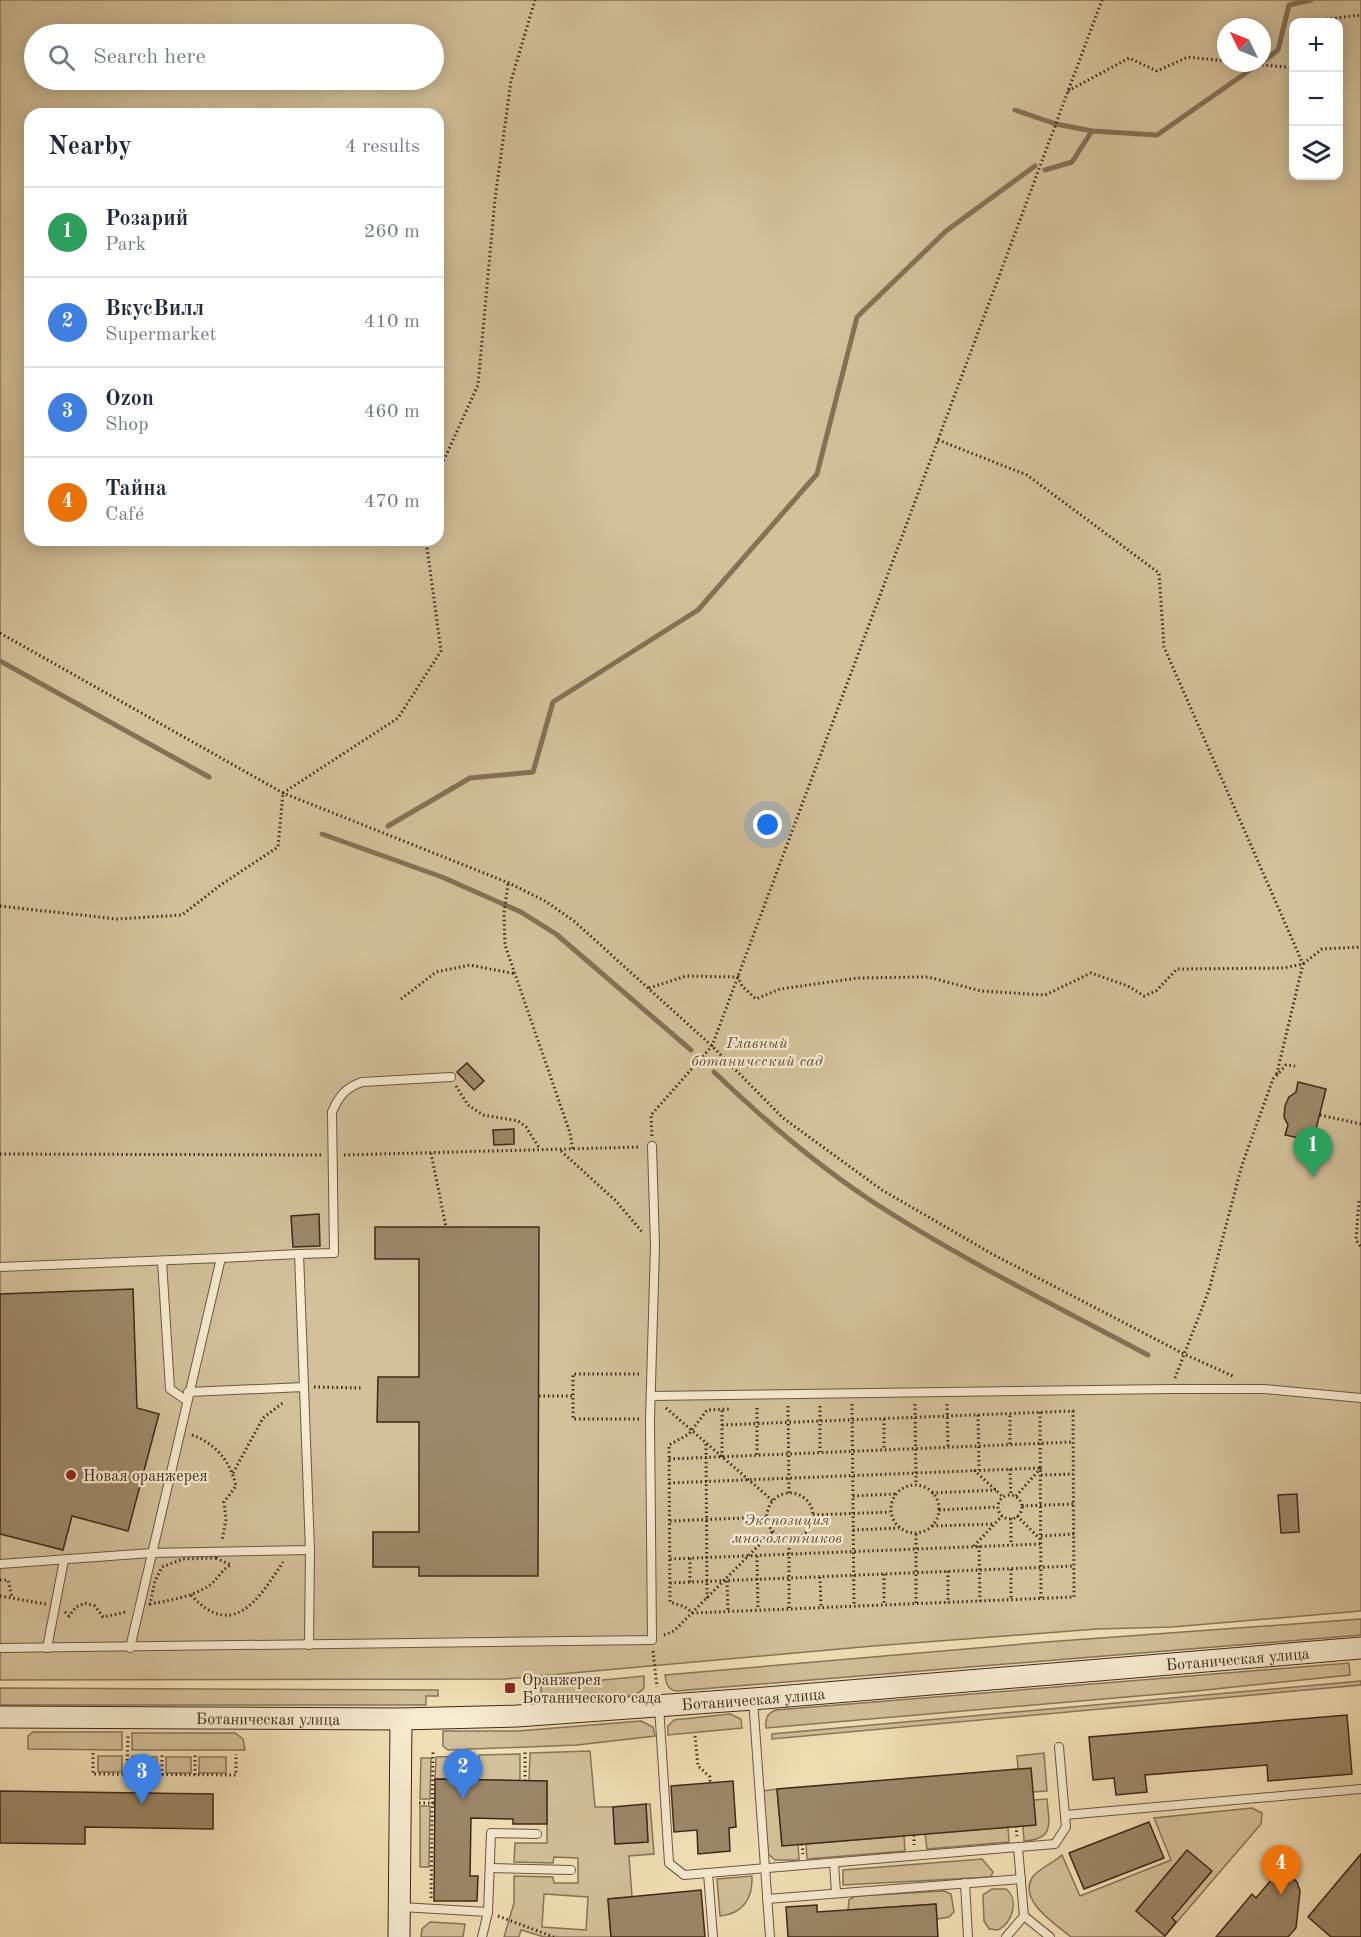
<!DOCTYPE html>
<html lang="en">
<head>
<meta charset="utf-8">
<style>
	body { margin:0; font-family:"Old Standard TT",serif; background:#f2f2f3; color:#1f2937 }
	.controls { position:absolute; right:18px; top:18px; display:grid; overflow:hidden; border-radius:12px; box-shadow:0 3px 15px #0003 }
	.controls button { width:54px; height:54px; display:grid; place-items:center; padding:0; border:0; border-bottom:2px solid #e0e1e3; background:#fff; color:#1f2937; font:30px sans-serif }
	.compass { position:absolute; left:1217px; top:18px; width:54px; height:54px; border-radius:50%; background:#fff; box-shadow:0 3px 15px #0003; rotate:313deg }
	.you { position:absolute; left:768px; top:825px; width:21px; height:21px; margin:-15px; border:4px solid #fff; border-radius:50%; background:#1a73e8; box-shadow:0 0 0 9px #1a73e833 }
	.badge { display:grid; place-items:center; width:39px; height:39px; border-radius:50%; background:#111827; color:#fff; font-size:20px; font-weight:700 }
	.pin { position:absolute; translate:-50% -50px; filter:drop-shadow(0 2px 3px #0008) }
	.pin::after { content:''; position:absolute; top:32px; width:21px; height:18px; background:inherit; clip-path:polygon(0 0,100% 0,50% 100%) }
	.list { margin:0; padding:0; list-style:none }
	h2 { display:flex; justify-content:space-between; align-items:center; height:78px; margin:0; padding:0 24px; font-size:26px }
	h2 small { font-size:20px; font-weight:400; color:#747a83 }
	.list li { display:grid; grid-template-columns:39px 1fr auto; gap:18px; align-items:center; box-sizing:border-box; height:90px; padding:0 24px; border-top:2px solid #e0e1e3 }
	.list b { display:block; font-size:22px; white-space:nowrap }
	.list p { margin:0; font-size:20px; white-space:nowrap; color:#747a83 }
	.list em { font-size:20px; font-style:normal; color:#747a83 }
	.icon { flex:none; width:33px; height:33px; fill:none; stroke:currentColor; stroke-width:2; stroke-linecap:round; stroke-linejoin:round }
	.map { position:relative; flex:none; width:1361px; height:1937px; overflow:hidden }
	.search { position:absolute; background:#fff; box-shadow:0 3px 15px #0003; left:24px; top:24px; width:420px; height:66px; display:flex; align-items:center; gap:15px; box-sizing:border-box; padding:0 21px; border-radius:33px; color:#747a83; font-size:22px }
	.panel { position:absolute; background:#fff; box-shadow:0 3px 15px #0003; left:24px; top:108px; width:420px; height:438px; border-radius:18px }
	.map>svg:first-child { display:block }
	.green { fill:#d3c19b; stroke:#88745a; stroke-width:1.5; fill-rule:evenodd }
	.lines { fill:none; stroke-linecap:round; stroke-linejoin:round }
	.stream { stroke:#857156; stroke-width:5 }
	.building { fill:#9c886a; stroke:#3e2818; stroke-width:1.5 }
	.lane-casing { stroke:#6b5640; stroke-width:10 }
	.secondary-casing { stroke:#3e2818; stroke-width:23 }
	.path { stroke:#3e2818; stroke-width:3; stroke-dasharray:1.5 3; stroke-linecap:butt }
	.lane { stroke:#f7ebd0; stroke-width:8 }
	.secondary { stroke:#f7ebd0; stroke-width:21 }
	.poi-dot { fill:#8f2418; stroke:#f7ebd0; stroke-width:2 }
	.labels { text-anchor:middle; stroke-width:4.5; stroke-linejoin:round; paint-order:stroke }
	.park-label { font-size:16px; font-style:italic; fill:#634e39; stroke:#f7ebd0 }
	.poi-label { font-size:16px; fill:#3e2818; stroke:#f7ebd0; text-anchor:start }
	.street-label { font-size:16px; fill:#3e2818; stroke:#f7ebd0 }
</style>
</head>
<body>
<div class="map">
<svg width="1361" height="1937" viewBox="0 0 1361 1937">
	<rect width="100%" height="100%" fill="#f2e0b6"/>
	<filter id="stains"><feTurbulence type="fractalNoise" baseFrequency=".00333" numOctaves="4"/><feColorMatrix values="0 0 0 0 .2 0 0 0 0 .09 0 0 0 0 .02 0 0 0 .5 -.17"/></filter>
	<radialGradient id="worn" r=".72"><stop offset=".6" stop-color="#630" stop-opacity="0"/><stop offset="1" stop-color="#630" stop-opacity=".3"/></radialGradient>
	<g class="green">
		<path d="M0,0H1361V1611L1172,1627L1097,1629L873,1646L505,1679L0,1680ZM1294,22H1338V176H1294ZM1226,27H1262V63H1226ZM34,34H434V80H34ZM30,114H438V540H30Z"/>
		<path d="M1361,1619V1635L676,1691C667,1689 666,1683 665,1675L1046,1642Z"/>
		<path d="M1349,1663L1350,1675L1196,1691L766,1728C765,1719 767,1713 776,1710Z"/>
		<path d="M644,1676V1688C630,1706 564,1694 541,1695V1686Z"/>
		<path d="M1361,1681V1685L772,1739V1734Z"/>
		<path d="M0,1688L438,1690V1696H426V1705H0Z"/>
		<path d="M730,1714L741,1719L742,1728L668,1735V1726L674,1720Z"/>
		<path d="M641,1721L653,1727L655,1736L577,1745L448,1750L443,1746V1731H518Z"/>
		<path d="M33,1732H122V1750L28,1749V1736Z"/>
		<path d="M132,1733H235L243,1739L245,1750H132Z"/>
		<path d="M590,1751L595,1807H613L615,1844L648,1842L646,1804H650L654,1854L629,1856L632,1897L608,1899L611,1937H544L521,1930L519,1937H504L514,1903V1876L553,1877L554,1883H578V1858L554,1857L553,1863L514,1862L515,1843H547V1781H529L530,1753ZM544,1894L588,1897L586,1930L542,1927Z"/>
		<path d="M1044,1753L1047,1791L1033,1792L1018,1769L1017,1756Z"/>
		<path d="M520,1754V1781L479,1780V1755Z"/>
		<rect x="98" y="1756" width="24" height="16"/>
		<path d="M132,1756L157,1757V1772H132Z"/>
		<path d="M469,1756V1780L435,1779L436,1757Z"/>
		<rect x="166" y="1757" width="25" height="16"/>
		<rect x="199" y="1757" width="27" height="16"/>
		<path d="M421,1758H431L430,1799H420Z"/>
		<path d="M777,1789L782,1845L798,1844L799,1860H775L768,1854L763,1791Z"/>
		<path d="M1047,1799C1049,1824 1055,1839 1024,1841L1023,1826L1034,1800Z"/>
		<path d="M420,1806H430L429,1867H420Z"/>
		<path d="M1252,1808L1262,1813L1261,1824L1164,1937H1071C1057,1925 1018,1901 1032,1878C1037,1869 1054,1863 1062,1855L1080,1896L1171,1860L1154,1818Z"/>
		<path d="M1008,1827L1009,1842L927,1849L925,1834Z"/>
		<path d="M904,1836L905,1851L807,1859L806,1844Z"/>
		<path d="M982,1859L993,1872L991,1877L843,1885V1870Z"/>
		<path d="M752,1876C753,1898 743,1914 720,1916L717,1879Z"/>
		<path d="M992,1889H1006C1020,1900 1012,1925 997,1930L989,1929L984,1921L983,1895Z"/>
		<path d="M944,1891L951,1894L954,1912L949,1917L937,1919L936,1904L848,1910L849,1900L855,1896Z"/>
		<path d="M430,1922L465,1924L463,1937H421L422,1929Z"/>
	</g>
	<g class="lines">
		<g class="stream">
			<path d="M1262,62L1278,50L1289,5L1311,0"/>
			<path d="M1015,110L1056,124L1092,131L1157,135L1260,63"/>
			<path d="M1045,170L1072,162L1092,131"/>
			<path d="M0,661L209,777"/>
			<path d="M388,826L470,778L533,772L553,702L698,610L817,474L857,317L946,231L1035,166"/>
			<path d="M322,834L442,877L521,912L556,934L691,1050"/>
			<path d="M714,1072C764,1120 815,1164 873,1202C961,1259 1056,1306 1148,1355"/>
		</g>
	</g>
	<g class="building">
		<path d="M467,1063L484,1081L474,1090L457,1072Z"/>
		<path d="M1298,1082L1326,1089L1313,1141L1285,1135L1288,1125L1284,1117L1285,1106L1289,1097L1296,1092Z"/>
		<path d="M514,1129V1144L494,1145L493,1130Z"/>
		<path d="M319,1214L320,1246L293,1247L291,1216Z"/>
		<path d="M375,1227H539L538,1576H419V1567H373V1532H419V1422H377L378,1377H419V1259H375Z"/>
		<path d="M133,1289L137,1408L159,1414L128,1531L72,1516L63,1550L0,1534V1294Z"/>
		<path d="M1297,1494L1299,1532L1281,1533L1278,1495Z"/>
		<path d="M1347,1715L1352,1774L1268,1781L1267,1765L1145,1775L1147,1792L1116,1795L1114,1778L1093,1780L1089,1737Z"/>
		<path d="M1031,1768L1036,1825L782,1846L777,1789Z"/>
		<path d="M435,1779L547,1781V1824H513V1819L471,1818L470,1876H478L477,1901H434Z"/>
		<path d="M733,1781L736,1827L729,1828L730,1851L698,1854L697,1830L674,1832L671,1786Z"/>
		<path d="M0,1791L213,1794V1829L85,1827V1844L0,1843Z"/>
		<path d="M646,1804L648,1842L615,1844L613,1807Z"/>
		<path d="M1149,1822L1164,1858L1084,1889L1069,1853Z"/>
		<path d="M1187,1850L1212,1871L1172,1918L1176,1922L1165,1936L1136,1911Z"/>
		<path d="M1361,1854V1937H1331L1308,1917Z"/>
		<path d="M1280,1875L1290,1876L1297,1882L1300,1891L1296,1928L1288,1937H1216L1252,1894L1256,1898L1271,1880Z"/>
		<path d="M701,1890L705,1937H611L608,1899Z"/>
		<path d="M936,1904L938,1937H788L786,1907L817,1905V1912Z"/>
	</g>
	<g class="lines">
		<defs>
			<g id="lane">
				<path d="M221,1258L299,1254"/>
				<path d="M162,1261L170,1389L186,1400"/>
				<path d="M0,1267L221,1258L130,1648"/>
				<path d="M304,1387L299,1254L334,1253L332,1112C339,1096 345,1088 362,1082L451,1077"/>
				<path d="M188,1392L304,1387L310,1550L309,1645"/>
				<path d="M651,1396L1171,1389H1264L1361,1398"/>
				<path d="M0,1564L151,1553L310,1550"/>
				<path d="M0,1648L652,1640L650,1419L655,1246L652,1146"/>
				<path d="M47,1648L64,1560"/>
				<path d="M753,1699L770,1937"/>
				<path d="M659,1706L669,1863L684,1875L1055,1844L1066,1827L1059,1747"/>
				<path d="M1065,1815L1361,1789"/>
				<path d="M834,1863L836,1893"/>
				<path d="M490,1868L571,1870"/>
				<path d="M708,1873L713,1937"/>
				<path d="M965,1883L968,1937"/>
				<path d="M767,1899L1021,1879"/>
				<path d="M401,1907L488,1912L482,1937"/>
				<path d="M488,1912L491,1833L537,1834"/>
				<path d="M1024,1916L1050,1937"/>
				<path d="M1006,1937L1024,1916L1018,1848"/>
			</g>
			<g id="secondary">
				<path id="s1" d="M0,1717L401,1719L517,1716L753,1699L1361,1648"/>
				<path d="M399,1937L401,1719"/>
			</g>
		</defs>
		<use href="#lane" class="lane-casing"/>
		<use href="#secondary" class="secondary-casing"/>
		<g class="path">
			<path d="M1304,22L1361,15"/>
			<path d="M1244,63L1294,68"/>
			<path d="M1068,91L1129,58L1157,71L1188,57L1226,61"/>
			<path d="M938,440L1027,475L1159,573L1164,647L1303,964L1276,1077"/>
			<path d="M438,473L478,385L495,199L511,81L535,0"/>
			<path d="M0,633L283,793L509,883L545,901L574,921L712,1046L783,1118L882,1190L994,1255L1184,1354L1235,1377"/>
			<path d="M283,793L398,718L441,651L426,540"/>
			<path d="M508,884L504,913L505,945L570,1133L573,1150"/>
			<path d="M0,906L117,919L182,915L222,884L278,847L283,793"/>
			<path d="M649,988L686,976L738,977L742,986L756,999L780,989L858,978L913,977H928L981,991L1045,995L1091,973L1128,986L1144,996L1156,991L1177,969L1283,968L1303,964L1322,949L1361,947"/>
			<path d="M401,999L436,972L470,965L516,974"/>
			<path d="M456,1086L468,1105L483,1115L518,1121L526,1127L540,1149"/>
			<path d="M1320,1115L1361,1124"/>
			<path d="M652,1136L651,1115L712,1046L1102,0"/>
			<path d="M561,1151L616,1201L643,1233"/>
			<path d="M431,1153L446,1227"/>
			<path d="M0,1154L322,1155"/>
			<path d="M344,1155L640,1147"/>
			<path d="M1359,1201L1356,1240L1361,1247"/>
			<path d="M1175,1378L1209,1290L1242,1165L1273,1079L1286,1065L1295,1066"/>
			<path d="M314,1387L363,1388"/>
			<path d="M539,1396H573"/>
			<path d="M852,1404L854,1606"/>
			<path d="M915,1404L916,1485"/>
			<path d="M947,1404L948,1447"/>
			<path d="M788,1406L789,1494"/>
			<path d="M820,1406V1452"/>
			<path d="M666,1408L773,1501"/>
			<path d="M757,1408V1455"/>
			<path d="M1040,1412L1041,1599"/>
			<path d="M978,1415L979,1470"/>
			<path d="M639,1419H573V1374H641"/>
			<path d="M884,1419V1450"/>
			<path d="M722,1425L1073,1411L1074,1597L693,1613L685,1607L670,1602L669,1445L689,1434L707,1410L729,1409"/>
			<path d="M192,1435C215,1443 231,1462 236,1486L224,1502L226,1519L222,1541"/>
			<path d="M706,1444L707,1599"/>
			<path d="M1010,1444V1414"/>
			<path d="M722,1457V1409"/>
			<path d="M669,1459L1073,1442"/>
			<path d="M1010,1469L1011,1495"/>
			<path d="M974,1470L1003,1497"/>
			<path d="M233,1473L263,1418L284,1402"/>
			<path d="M1041,1475L1073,1474"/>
			<path d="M669,1483L1041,1468"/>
			<circle cx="915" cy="1509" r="24"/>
			<path d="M932,1493L996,1490"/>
			<circle cx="790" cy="1516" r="23"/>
			<circle cx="1010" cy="1507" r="12"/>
			<path d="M853,1496L895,1494"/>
			<path d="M1016,1496L1041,1468"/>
			<path d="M1022,1506L1074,1504"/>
			<path d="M939,1510L997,1507"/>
			<path d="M813,1515L890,1512"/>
			<path d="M1017,1516L1040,1539"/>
			<path d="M1011,1518V1545"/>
			<path d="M670,1521L768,1517"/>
			<path d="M932,1526L995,1524"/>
			<path d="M853,1530L899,1528"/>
			<path d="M916,1534V1604"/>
			<path d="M1041,1536L1074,1534"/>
			<path d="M789,1539V1609"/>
			<path d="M974,1546L1002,1516"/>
			<path d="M979,1546L980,1601"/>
			<path d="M757,1556L758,1610"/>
			<path d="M216,1558L231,1565C221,1570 218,1579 210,1585C192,1597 171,1600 150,1604L155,1581L162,1567L183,1559Z"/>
			<path d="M690,1558V1582"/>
			<path d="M670,1559L1041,1544"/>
			<path d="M1011,1569V1600"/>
			<path d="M948,1571V1603"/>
			<path d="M884,1574V1605"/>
			<path d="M820,1577L821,1608"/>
			<path d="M0,1580H8L12,1597"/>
			<path d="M727,1581L728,1612"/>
			<path d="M670,1583L1074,1566"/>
			<path d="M191,1595C233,1641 259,1599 283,1562"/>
			<path d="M0,1596L46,1604"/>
			<path d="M65,1612L69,1616L76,1607L85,1603L95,1606L103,1617L126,1612"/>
			<path d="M664,1635L674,1631L773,1531"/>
			<path d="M653,1651L657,1687"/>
			<path d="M695,1736L698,1766L710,1777V1783"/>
			<path d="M93,1753V1774L236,1775V1754"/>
			<path d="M127,1774L128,1734"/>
			<path d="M162,1775V1753"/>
			<path d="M195,1775V1753"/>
			<path d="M473,1780L474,1753"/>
			<path d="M525,1781V1751"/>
			<path d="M419,1803H435"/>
			<path d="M1016,1826L1017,1836"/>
			<path d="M914,1835V1845"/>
			<path d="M802,1844L803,1854"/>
			<path d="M431,1898L433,1750"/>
			<path d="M498,1916L554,1937"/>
		</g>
		<use href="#lane" class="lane"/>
		<use href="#secondary" class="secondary"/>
	</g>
	<g class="poi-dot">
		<circle cx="71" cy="1475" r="6"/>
		<rect x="504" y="1682" width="12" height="12" rx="3"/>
	</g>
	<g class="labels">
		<g class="park-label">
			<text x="757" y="1048">Главный<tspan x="757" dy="18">ботанический сад</tspan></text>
			<text x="787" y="1525">Экспозиция<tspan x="787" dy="18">многолетников</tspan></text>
		</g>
		<g class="poi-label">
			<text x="83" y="1481">Новая оранжерея</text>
			<text x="522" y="1685">Оранжерея<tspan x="522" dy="18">Ботанического сада</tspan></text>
		</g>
		<g class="street-label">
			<text dy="6" stroke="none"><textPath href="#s1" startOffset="1240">Ботаническая улица</textPath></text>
			<text dy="6" stroke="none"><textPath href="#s1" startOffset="754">Ботаническая улица</textPath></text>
			<text dy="6" stroke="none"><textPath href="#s1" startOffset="268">Ботаническая улица</textPath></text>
		</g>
	</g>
	<rect width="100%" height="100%" filter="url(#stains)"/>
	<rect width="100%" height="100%" fill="url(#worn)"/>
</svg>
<div class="controls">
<button>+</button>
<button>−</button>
<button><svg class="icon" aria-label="layers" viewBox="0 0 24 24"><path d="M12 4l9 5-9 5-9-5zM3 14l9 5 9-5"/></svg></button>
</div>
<svg class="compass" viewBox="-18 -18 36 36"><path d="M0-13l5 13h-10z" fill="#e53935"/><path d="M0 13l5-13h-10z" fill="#747a83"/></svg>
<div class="you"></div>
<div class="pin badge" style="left:1313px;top:1177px;background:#2e9e5b">1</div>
<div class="pin badge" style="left:463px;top:1799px;background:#3f7fe0">2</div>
<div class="pin badge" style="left:142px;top:1804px;background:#3f7fe0">3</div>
<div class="pin badge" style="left:1281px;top:1895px;background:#e8710a">4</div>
<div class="search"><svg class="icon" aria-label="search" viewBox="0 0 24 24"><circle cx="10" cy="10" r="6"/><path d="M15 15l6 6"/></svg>Search here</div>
<section class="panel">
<h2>Nearby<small>4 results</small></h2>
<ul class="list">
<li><span class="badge" style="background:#2e9e5b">1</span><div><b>Розарий</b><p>Park</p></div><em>260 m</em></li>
<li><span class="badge" style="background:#3f7fe0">2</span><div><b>ВкусВилл</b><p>Supermarket</p></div><em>410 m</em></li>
<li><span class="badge" style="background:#3f7fe0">3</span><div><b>Ozon</b><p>Shop</p></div><em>460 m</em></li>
<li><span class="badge" style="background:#e8710a">4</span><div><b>Тайна</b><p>Café</p></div><em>470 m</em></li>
</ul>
</section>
</div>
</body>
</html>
